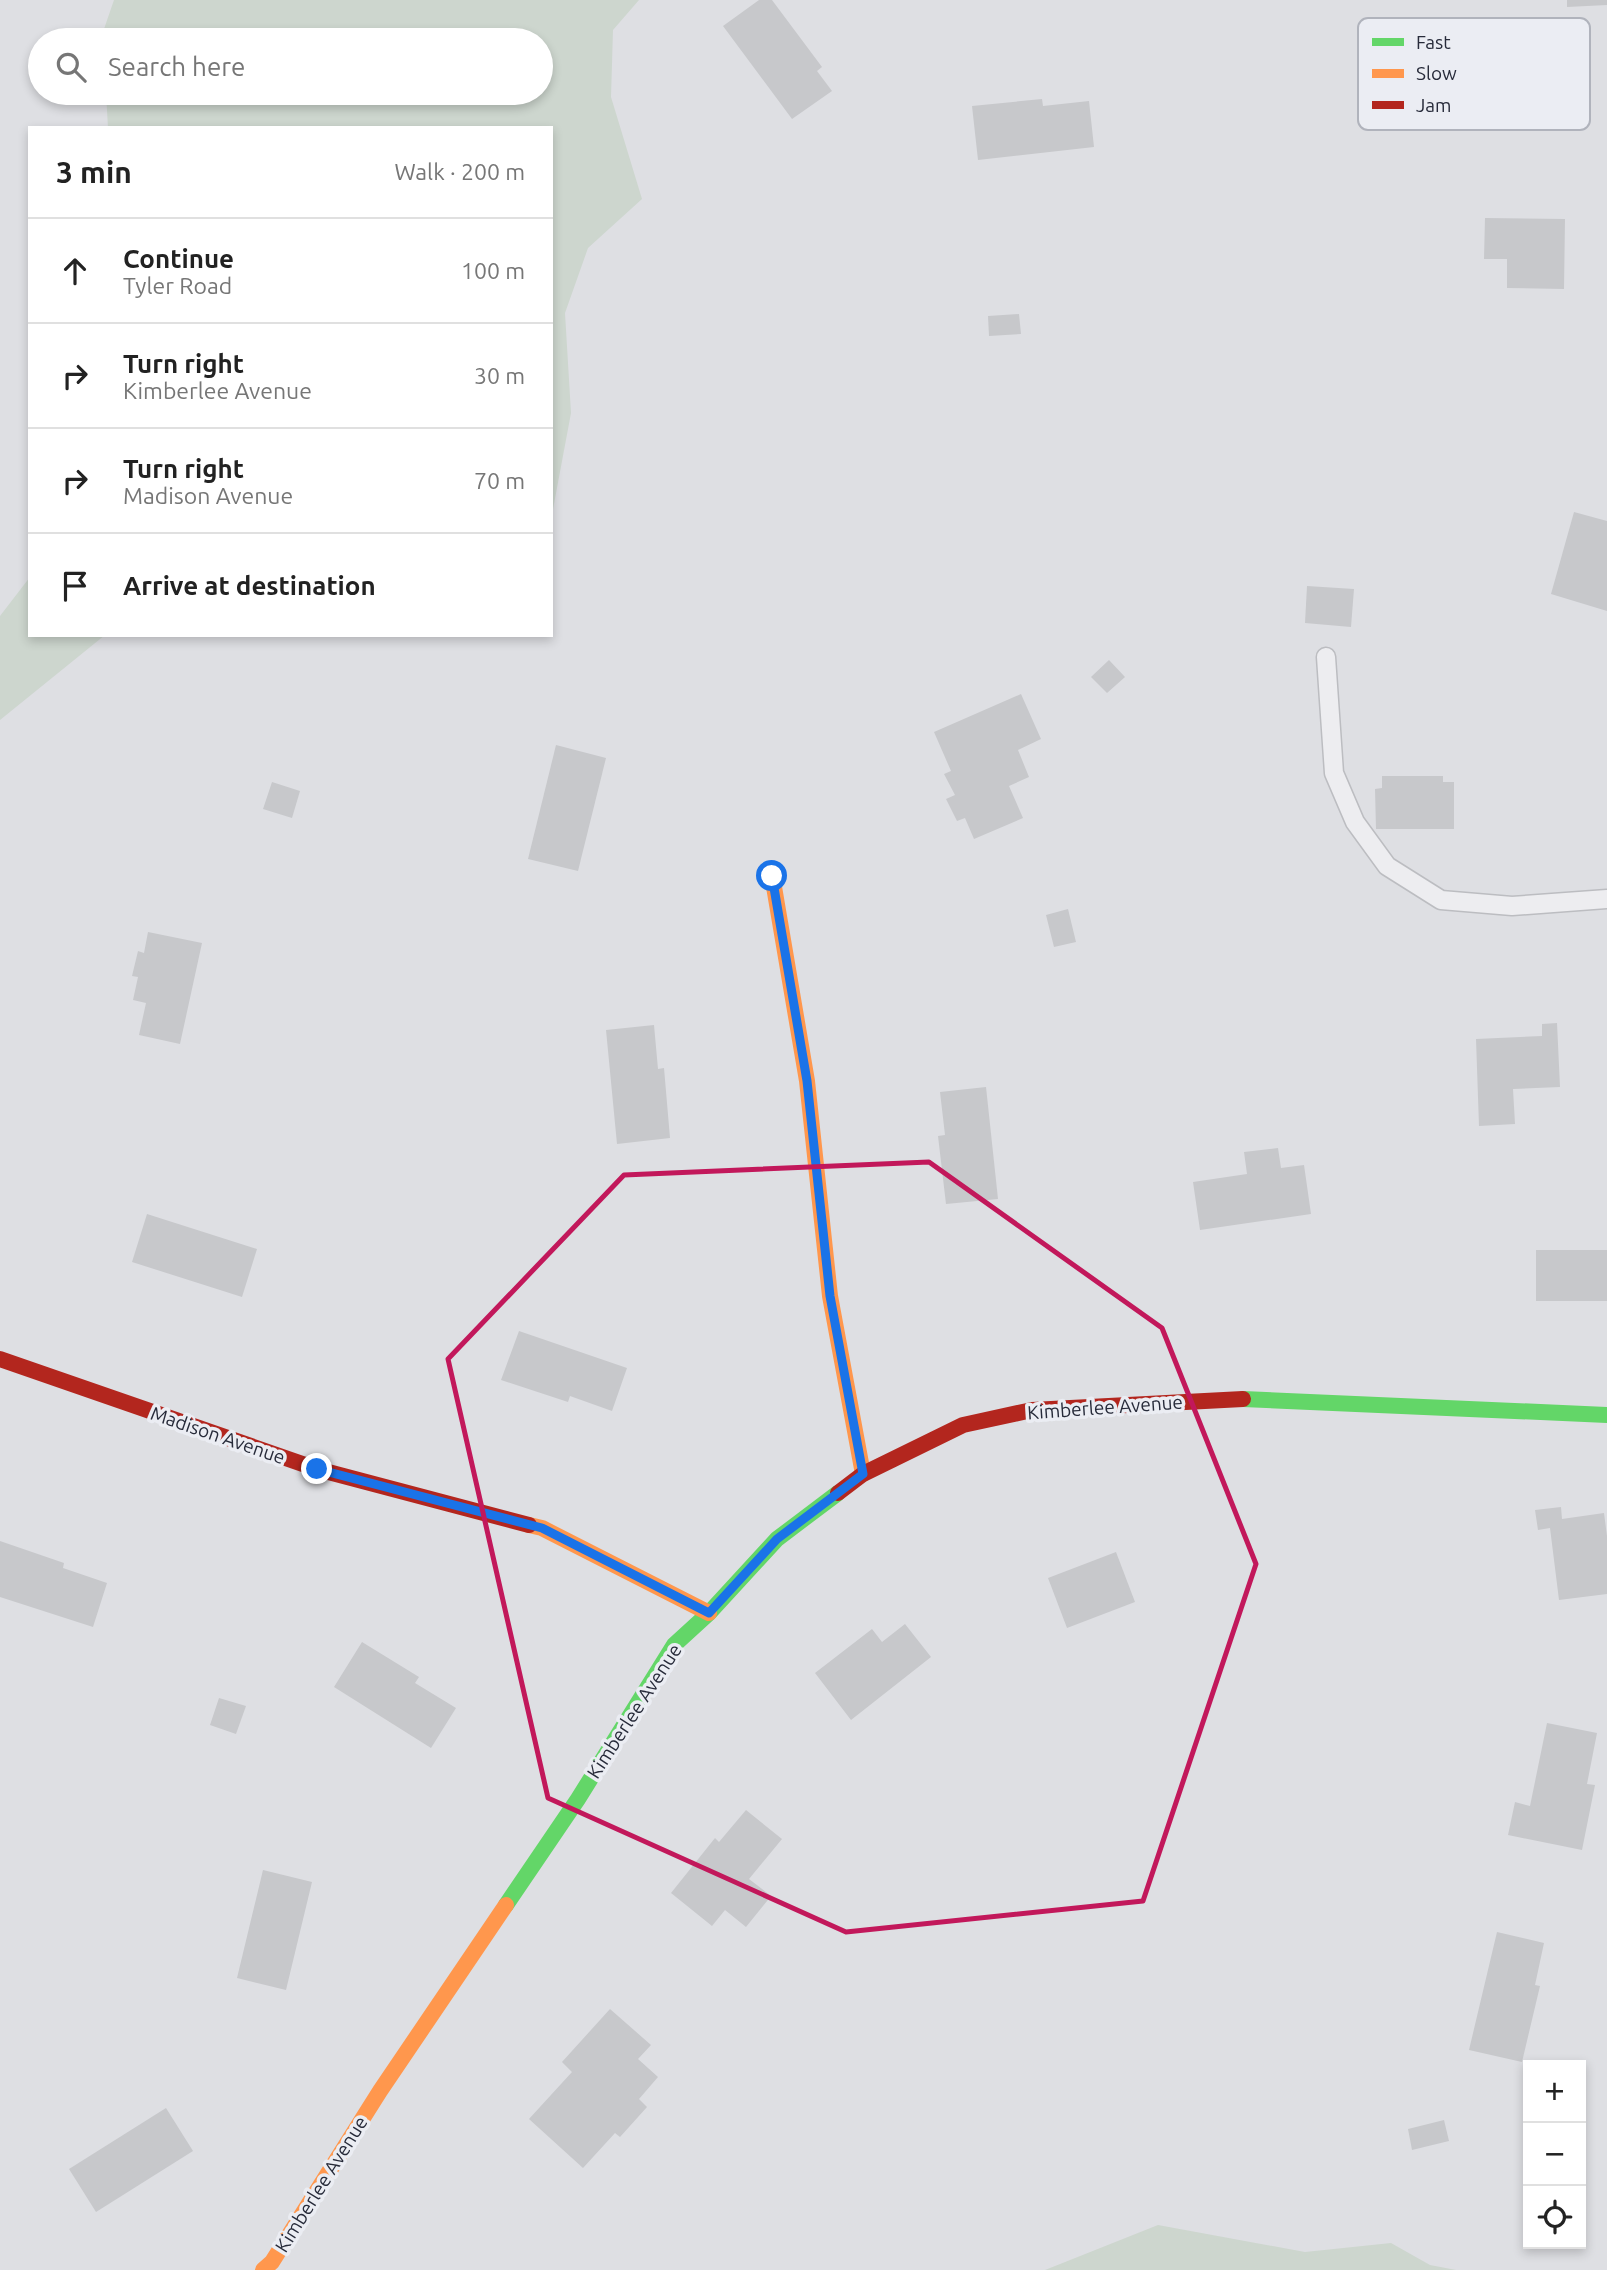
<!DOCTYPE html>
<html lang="en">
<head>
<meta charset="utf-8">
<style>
	body { margin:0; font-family:Ubuntu,sans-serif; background:#f2f2f2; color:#222 }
	.controls { position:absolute; right:21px; bottom:21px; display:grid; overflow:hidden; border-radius:0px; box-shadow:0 4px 10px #0003 }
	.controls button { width:63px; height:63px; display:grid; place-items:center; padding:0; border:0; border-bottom:2px solid #e0e0e0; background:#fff; color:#222; font:35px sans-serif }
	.stop { position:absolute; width:21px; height:21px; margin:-16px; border:5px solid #1a73e8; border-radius:50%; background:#fff }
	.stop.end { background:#1a73e8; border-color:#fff; box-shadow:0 2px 7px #0008 }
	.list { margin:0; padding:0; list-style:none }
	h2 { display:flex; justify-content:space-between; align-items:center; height:91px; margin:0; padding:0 28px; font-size:30px }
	h2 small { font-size:23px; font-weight:400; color:#767676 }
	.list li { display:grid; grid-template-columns:46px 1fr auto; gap:21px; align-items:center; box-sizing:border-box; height:105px; padding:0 28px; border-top:2px solid #e0e0e0 }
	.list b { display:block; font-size:26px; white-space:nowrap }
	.list p { margin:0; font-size:23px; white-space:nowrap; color:#767676 }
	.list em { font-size:23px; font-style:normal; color:#767676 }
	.icon { flex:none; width:38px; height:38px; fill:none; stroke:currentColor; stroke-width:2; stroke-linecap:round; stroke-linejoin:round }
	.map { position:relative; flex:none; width:1607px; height:2270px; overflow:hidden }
	.search { position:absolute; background:#fff; box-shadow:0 4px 10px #0003; left:28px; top:28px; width:525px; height:77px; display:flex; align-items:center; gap:18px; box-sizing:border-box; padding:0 24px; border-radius:38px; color:#767676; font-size:26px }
	.panel { position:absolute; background:#fff; box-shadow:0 4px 10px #0003; left:28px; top:126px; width:525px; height:511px; border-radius:0px }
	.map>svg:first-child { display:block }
	.green { fill:#cdd6ce }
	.building { fill:#c7c8cb }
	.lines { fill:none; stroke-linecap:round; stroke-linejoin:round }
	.lane-casing { stroke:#bcbdc1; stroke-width:21 }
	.lane { stroke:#ededf0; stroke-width:18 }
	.fast { stroke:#63d668; stroke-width:16 }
	.slow { stroke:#ff974d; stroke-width:16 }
	.jam { stroke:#b3261e; stroke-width:16 }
	.route { stroke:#1a73e8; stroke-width:9 }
	.marked { fill:none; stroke:#c2185b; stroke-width:5; stroke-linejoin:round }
	.labels { text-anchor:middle; stroke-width:7; stroke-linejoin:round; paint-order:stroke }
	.street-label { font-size:19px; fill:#272b3a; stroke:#ebedf3 }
	.key { fill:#ebedf3; stroke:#b0b3bc; stroke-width:2 }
	.key-label { font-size:19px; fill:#272b3a }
</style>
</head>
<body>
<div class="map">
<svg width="1607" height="2270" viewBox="0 0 1607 2270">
	<rect width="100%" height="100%" fill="#dedfe3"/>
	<g class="green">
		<path d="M114,0H639L613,30L611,97L642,199L588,248L565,313L571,413L551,520V128H108L106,93H541V40H104V29Z"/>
		<path d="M30,577V635H105L0,720V616Z"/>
		<path d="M1158,2225L1305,2252L1391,2243L1430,2265L1456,2270H1045Z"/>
	</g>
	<g class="building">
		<path d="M759,0H772L822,67L817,71L832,91L792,119L723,26Z"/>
		<path d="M1567,0H1607V5L1567,7Z"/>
		<path d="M1042,99L1043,106L1089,101L1094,147L978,160L972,106Z"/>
		<path d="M1485,218L1565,219L1564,289L1507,288V259H1484Z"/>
		<path d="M1019,314L1021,334L989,336L988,316Z"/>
		<path d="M1574,512L1607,521V611L1551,594Z"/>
		<path d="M1307,586L1354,589L1351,627L1305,623Z"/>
		<path d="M1109,660L1125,677L1107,693L1091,677Z"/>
		<path d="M1021,694L1041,739L1018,750L1029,777L1009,786L1023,818L974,839L965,818L957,821L946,799L955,795L944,774L951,771L934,732Z"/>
		<path d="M556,745L606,758L578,871L528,859Z"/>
		<path d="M1382,776H1443V782H1454V829H1376L1375,789L1382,788Z"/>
		<path d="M272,782L300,791L292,818L263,809Z"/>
		<path d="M1068,909L1076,942L1054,947L1046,915Z"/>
		<path d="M148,932L202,943L180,1044L139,1035L146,1003L133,1000L138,977L132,976L138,951L144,953Z"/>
		<path d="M1557,1023L1560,1087L1513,1089L1515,1124L1479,1126L1476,1039L1542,1036V1024Z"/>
		<path d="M654,1025L658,1069L664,1068L670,1138L617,1144L606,1030Z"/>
		<path d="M986,1087L998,1199L946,1204L938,1136L945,1135L940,1092Z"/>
		<path d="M1278,1148L1281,1168L1304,1165L1311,1214L1200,1230L1193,1182L1247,1174L1244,1152Z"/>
		<path d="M147,1214L257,1249L242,1297L132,1262Z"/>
		<rect x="1536" y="1250" width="71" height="51"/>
		<path d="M519,1331L627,1368L612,1411L570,1396L568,1402L501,1380Z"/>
		<path d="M1561,1507L1562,1519L1604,1513L1607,1536V1594L1559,1600L1550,1528L1538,1530L1535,1510Z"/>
		<path d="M0,1541L64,1563L63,1568L107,1583L93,1627L0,1597Z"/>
		<path d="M1116,1552L1135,1602L1067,1628L1048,1578Z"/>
		<path d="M905,1624L931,1657L851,1720L815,1673L872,1629L882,1642Z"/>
		<path d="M362,1642L419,1677L415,1683L456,1708L431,1748L334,1687Z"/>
		<path d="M219,1698L246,1706L236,1734L210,1725Z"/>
		<path d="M1547,1723L1597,1733L1587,1784L1595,1785L1582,1850L1508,1835L1515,1802L1530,1806Z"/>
		<path d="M746,1810L782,1839L749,1879L771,1896L746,1927L725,1910L712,1926L671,1893L715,1838L719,1842Z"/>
		<path d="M263,1870L312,1882L286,1990L237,1978Z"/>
		<path d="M1497,1932L1544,1943L1535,1985L1540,1986L1522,2062L1469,2050Z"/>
		<path d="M610,2009L651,2045L638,2059L658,2077L639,2099L647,2107L620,2137L615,2133L583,2168L529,2119L572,2072L562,2062Z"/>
		<path d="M166,2108L193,2151L96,2212L69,2169Z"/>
		<path d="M1444,2120L1449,2141L1412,2150L1408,2129Z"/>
	</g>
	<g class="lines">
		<defs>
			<path id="lane" d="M1326,657L1334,773L1355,822L1387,866L1441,900L1512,906L1607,899"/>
		</defs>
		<use href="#lane" class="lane-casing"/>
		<use href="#lane" class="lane"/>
		<g class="fast">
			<path d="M1243,1399L1607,1415"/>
			<path d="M506,1905L578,1799L674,1645L709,1613L777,1539L838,1493"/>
		</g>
		<g class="slow">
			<path d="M772,875L807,1081L830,1296L863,1474"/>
			<path d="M529,1525L542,1528L709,1613"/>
			<path d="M263,2270L272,2262L380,2091L506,1905"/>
		</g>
		<g class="jam">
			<path d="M0,1359L317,1469L529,1525"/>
			<path d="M838,1493L863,1474L963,1425L1032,1410L1243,1399"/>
		</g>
	</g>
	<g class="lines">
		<path class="route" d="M317,1469L542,1528L709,1613L777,1539L863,1474L830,1296L807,1081L772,876"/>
	</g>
	<path class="marked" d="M929,1162L1162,1328L1256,1564L1143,1901L846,1932L548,1798L448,1359L624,1175Z"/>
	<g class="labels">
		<g class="street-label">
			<text transform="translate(1105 1407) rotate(-4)" y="7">Kimberlee Avenue</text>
			<text transform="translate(218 1435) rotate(19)" y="7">Madison Avenue</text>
			<text transform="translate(634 1711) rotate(-57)" y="7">Kimberlee Avenue</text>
			<text transform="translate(321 2184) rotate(-58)" y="7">Kimberlee Avenue</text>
		</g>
	</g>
	<rect x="1358" y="18" width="232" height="112" rx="10" class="key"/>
	<rect x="1372" y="38" width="32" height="8" fill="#63d668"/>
	<rect x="1372" y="69" width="32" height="9" fill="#ff974d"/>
	<rect x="1372" y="101" width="32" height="8" fill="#b3261e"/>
	<g class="key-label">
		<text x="1416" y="49">Fast</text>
		<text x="1416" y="80">Slow</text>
		<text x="1416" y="112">Jam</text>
	</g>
</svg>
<div class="controls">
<button>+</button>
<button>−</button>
<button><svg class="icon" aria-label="locate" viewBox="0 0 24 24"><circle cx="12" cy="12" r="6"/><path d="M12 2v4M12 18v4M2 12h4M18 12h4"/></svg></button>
</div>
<div class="stop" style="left:772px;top:876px"></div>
<div class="stop end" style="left:317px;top:1469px"></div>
<div class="search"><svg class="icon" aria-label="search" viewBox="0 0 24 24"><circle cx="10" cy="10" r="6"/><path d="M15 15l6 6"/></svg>Search here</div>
<section class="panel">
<h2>3 min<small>Walk · 200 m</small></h2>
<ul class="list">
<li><svg class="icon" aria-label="ahead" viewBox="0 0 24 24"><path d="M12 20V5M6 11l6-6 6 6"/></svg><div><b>Continue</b><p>Tyler Road</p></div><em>100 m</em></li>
<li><svg class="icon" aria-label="right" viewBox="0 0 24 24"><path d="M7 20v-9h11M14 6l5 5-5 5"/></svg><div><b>Turn right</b><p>Kimberlee Avenue</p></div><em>30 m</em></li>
<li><svg class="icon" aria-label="right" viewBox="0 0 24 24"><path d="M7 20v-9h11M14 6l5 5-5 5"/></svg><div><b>Turn right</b><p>Madison Avenue</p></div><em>70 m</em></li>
<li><svg class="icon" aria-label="arrive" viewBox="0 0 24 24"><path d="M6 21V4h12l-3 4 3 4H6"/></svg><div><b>Arrive at destination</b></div></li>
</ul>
</section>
</div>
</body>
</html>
